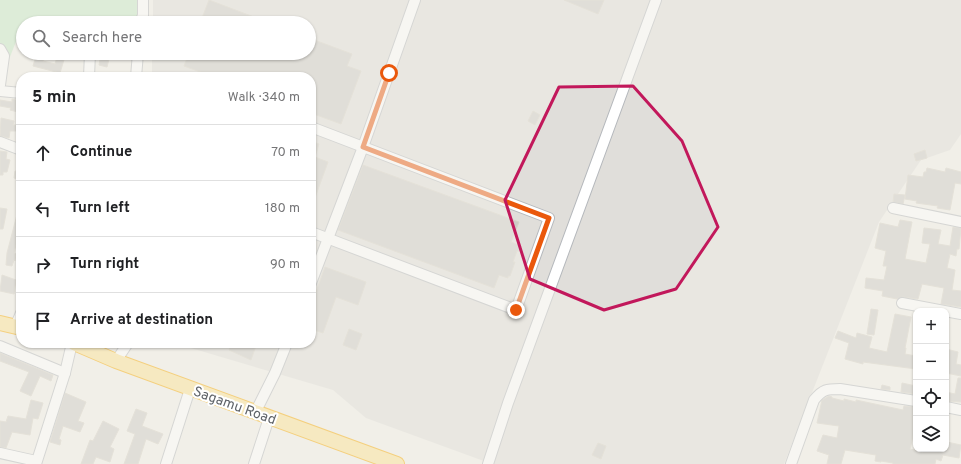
<!DOCTYPE html>
<html lang="en">
<head>
<meta charset="utf-8">
<style>
	body { margin:0; font-family:Overpass,sans-serif; background:#f2f2f2; color:#202124 }
	.controls { position:absolute; right:12px; bottom:12px; display:grid; overflow:hidden; border-radius:8px; box-shadow:0 1px 3px #0004 }
	.controls button { width:36px; height:36px; display:grid; place-items:center; padding:0; border:0; border-bottom:1px solid #e0e0e0; background:#fff; color:#202124; font:20px sans-serif }
	.stop { position:absolute; width:12px; height:12px; margin:-9px; border:3px solid #ea580c; border-radius:50%; background:#fff }
	.stop.end { background:#ea580c; border-color:#fff; box-shadow:0 1px 4px #0008 }
	.list { margin:0; padding:0; list-style:none }
	h2 { display:flex; justify-content:space-between; align-items:center; height:52px; margin:0; padding:0 16px; font-size:17px }
	h2 small { font-size:13px; font-weight:400; color:#757577 }
	.list li { display:grid; grid-template-columns:26px 1fr auto; gap:12px; align-items:center; box-sizing:border-box; height:56px; padding:0 16px; border-top:1px solid #e0e0e0 }
	.list b { display:block; font-size:15px; white-space:nowrap }
	.list em { font-size:13px; font-style:normal; color:#757577 }
	.icon { flex:none; width:22px; height:22px; fill:none; stroke:currentColor; stroke-width:2; stroke-linecap:round; stroke-linejoin:round }
	.map { position:relative; flex:none; width:961px; height:464px; overflow:hidden }
	.search { position:absolute; background:#fff; box-shadow:0 1px 3px #0004; left:16px; top:16px; width:300px; height:44px; display:flex; align-items:center; gap:10px; box-sizing:border-box; padding:0 14px; border-radius:22px; color:#757577; font-size:15px }
	.panel { position:absolute; background:#fff; box-shadow:0 1px 3px #0004; left:16px; top:72px; width:300px; height:276px; border-radius:16px }
	.map>svg:first-child { display:block }
	.industrial { fill:#e0deda }
	.green { fill:#c5e8c5 }
	.building { fill:#cccac5; stroke:#d6d1c6 }
	.lines { fill:none; stroke-linecap:round; stroke-linejoin:round }
	.minor-casing { stroke:#b5b8bc; stroke-width:12 }
	.highway-casing { stroke:#f9ab00; stroke-width:16 }
	.minor { stroke:#fff; stroke-width:10 }
	.highway { stroke:#fde293; stroke-width:14 }
	.route { stroke:#ea580c; stroke-width:5 }
	.marked { fill:none; stroke:#c2185b; stroke-width:3; stroke-linejoin:round }
	.labels { text-anchor:middle; stroke-width:4; stroke-linejoin:round; paint-order:stroke }
	.street-label { font-size:14px; fill:#5f6368; stroke:#fff }
</style>
</head>
<body>
<div class="map">
<svg width="961" height="464" viewBox="0 0 961 464">
	<rect width="100%" height="100%" fill="#f1efe8"/>
	<path class="industrial" d="M153,0H961V134L950,150L921,160L879,222L784,464H492L366,418L333,390L174,343H311V77H152V53H309V23H153Z"/>
	<path class="green" d="M0,0H139L138,23H23V33L19,34L0,82Z"/>
	<g class="building">
		<path d="M209,0L267,22V23H200Z"/>
		<path d="M564,0H604L598,14Z"/>
		<path d="M309,38L352,54L347,66L361,71L341,124L311,113V77H214L184,66L189,53H309Z"/>
		<path d="M37,53H45L43,61L55,64L58,53H66L60,73L33,66Z"/>
		<path d="M101,54L110,55L107,67L99,65Z"/>
		<path d="M12,99L20,101L18,112L10,110L11,108L0,106V100L12,102Z"/>
		<path d="M533,111L540,115L535,125L528,121Z"/>
		<path d="M1,118L14,121L13,125H17V131H10L9,138L0,136Z"/>
		<path d="M311,141L319,144L315,157L328,162L312,206Z"/>
		<path d="M925,150L927,158L916,161L914,154Z"/>
		<path d="M0,151L7,152L6,159L10,160L7,172H3V175H0Z"/>
		<path d="M363,165L519,222L511,242L521,246L519,251H517L513,262H515L510,276H508V278L499,275L494,288L338,230Z"/>
		<path d="M927,168L945,172L946,168L961,172V184L955,183L950,210L937,208L938,206L916,203L917,201L905,199L908,175L923,177L924,172H926Z"/>
		<path d="M15,171L21,172V180L14,178Z"/>
		<path d="M894,194L905,195L903,204L893,202Z"/>
		<path d="M19,207H21V221L19,228H21V232L20,238L18,237L14,253L16,254L15,261L14,260L12,266L6,265L7,253Z"/>
		<path d="M0,208L7,209L3,229H0Z"/>
		<path d="M900,220L912,222L905,259L926,263L930,244L922,243L924,228L941,230L938,244L950,246L953,227L961,228L959,249H957L956,256L950,254L947,268L955,270L952,290L961,291V307L941,304L944,288L922,284L918,299L903,297L897,299L882,296L883,291L865,288L866,278L884,280L887,266H883L886,251L875,248L880,223L898,227Z"/>
		<path d="M325,267L366,282L358,305L336,297L323,333L311,329V306Z"/>
		<path d="M2,275L16,280L14,294L0,291Z"/>
		<path d="M871,309L878,310L874,335L867,334Z"/>
		<path d="M895,314L911,317L905,348H906L905,354L916,356V369L863,362V364L845,359L849,343L835,338L838,331L856,338L857,333L872,337L869,348L887,352Z"/>
		<path d="M349,329L362,334L356,350L343,345Z"/>
		<path d="M232,343H257L251,360L229,350Z"/>
		<path d="M946,349L958,352L956,364L961,365V376L946,373Z"/>
		<path d="M0,353L53,375L51,381L40,376L31,396L20,391L29,372L0,361Z"/>
		<path d="M958,378H961V402L946,401V392L955,394Z"/>
		<path d="M902,383L916,386V394L901,392Z"/>
		<path d="M882,385L890,387V390L881,389Z"/>
		<path d="M65,393L86,402L78,421L84,423L80,432L63,426L59,439L61,440L60,445L50,442Z"/>
		<path d="M829,396L832,397V398L844,401V399L856,402V400L903,410L904,406L916,407L915,417L916,418V423L910,449L923,452L924,449H946L947,442L961,445L959,458L943,455L941,461L936,459L935,464H893V463L881,461V462L875,461L876,455L845,450L841,464H827L829,455L817,451L823,435L837,438L839,426L817,423L822,400Z"/>
		<path d="M31,400L43,403L38,419L33,418L30,435L12,432L6,448L0,447V421L6,422L8,416L26,419Z"/>
		<path d="M136,409L147,413L142,426L163,434L158,444L146,439L138,464H124L135,434L127,431Z"/>
		<path d="M103,421L119,429L110,447L114,449L110,462L96,457L93,464H81L90,440L93,441Z"/>
		<path d="M598,443L606,446L601,459L592,455Z"/>
	</g>
	<g class="lines">
		<defs>
			<g id="minor">
				<path d="M140,23L143,15V0"/>
				<path d="M0,49L4,56L0,85"/>
				<path d="M89,77L90,53"/>
				<path d="M136,77L138,53"/>
				<path d="M0,91L21,93"/>
				<path d="M311,127L549,218L516,310L311,232"/>
				<path d="M0,142L21,150"/>
				<path d="M893,208L961,222"/>
				<path d="M311,283L363,147L415,0"/>
				<path d="M902,303L961,314"/>
				<path d="M15,327L21,313"/>
				<path d="M0,346L65,373"/>
				<path d="M116,361L128,343"/>
				<path d="M946,407L961,410"/>
				<path d="M255,413L275,373L287,343"/>
				<path d="M0,453L36,461"/>
				<path d="M36,464L65,373L72,343"/>
				<path d="M166,464L190,389"/>
				<path d="M254,464L269,418"/>
				<path d="M488,464L508,403L656,0"/>
				<path d="M791,464L814,400C823,389 827,389 840,389L916,401"/>
			</g>
			<g id="highway">
				<path d="M0,323L21,328"/>
				<path d="M74,343L116,361L397,464"/>
			</g>
		</defs>
		<use href="#minor" class="minor-casing"/>
		<use href="#highway" class="highway-casing"/>
		<use href="#minor" class="minor"/>
		<use href="#highway" class="highway"/>
	</g>
	<g class="lines">
		<path class="route" d="M389,73L363,147L549,218L516,310"/>
	</g>
	<path d="M0 0H961V464H0ZM633,86L682,141L718,227L676,289L604,310L530,279L505,200L559,87Z" fill="#f1efe8" fill-opacity=".55" fill-rule="evenodd"/>
	<path class="marked" d="M633,86L682,141L718,227L676,289L604,310L530,279L505,200L559,87Z"/>
	<g class="labels">
		<g class="street-label">
			<text transform="translate(235 405) rotate(20)" y="5">Sagamu Road</text>
		</g>
	</g>
</svg>
<div class="controls">
<button>+</button>
<button>−</button>
<button><svg class="icon" aria-label="locate" viewBox="0 0 24 24"><circle cx="12" cy="12" r="6"/><path d="M12 2v4M12 18v4M2 12h4M18 12h4"/></svg></button>
<button><svg class="icon" aria-label="layers" viewBox="0 0 24 24"><path d="M12 4l9 5-9 5-9-5zM3 14l9 5 9-5"/></svg></button>
</div>
<div class="stop" style="left:389px;top:73px"></div>
<div class="stop end" style="left:516px;top:310px"></div>
<div class="search"><svg class="icon" aria-label="search" viewBox="0 0 24 24"><circle cx="10" cy="10" r="6"/><path d="M15 15l6 6"/></svg>Search here</div>
<section class="panel">
<h2>5 min<small>Walk · 340 m</small></h2>
<ul class="list">
<li><svg class="icon" aria-label="ahead" viewBox="0 0 24 24"><path d="M12 20V5M6 11l6-6 6 6"/></svg><div><b>Continue</b></div><em>70 m</em></li>
<li><svg class="icon" aria-label="left" viewBox="0 0 24 24"><path d="M17 20v-9H6M10 6l-5 5 5 5"/></svg><div><b>Turn left</b></div><em>180 m</em></li>
<li><svg class="icon" aria-label="right" viewBox="0 0 24 24"><path d="M7 20v-9h11M14 6l5 5-5 5"/></svg><div><b>Turn right</b></div><em>90 m</em></li>
<li><svg class="icon" aria-label="arrive" viewBox="0 0 24 24"><path d="M6 21V4h12l-3 4 3 4H6"/></svg><div><b>Arrive at destination</b></div></li>
</ul>
</section>
</div>
</body>
</html>
